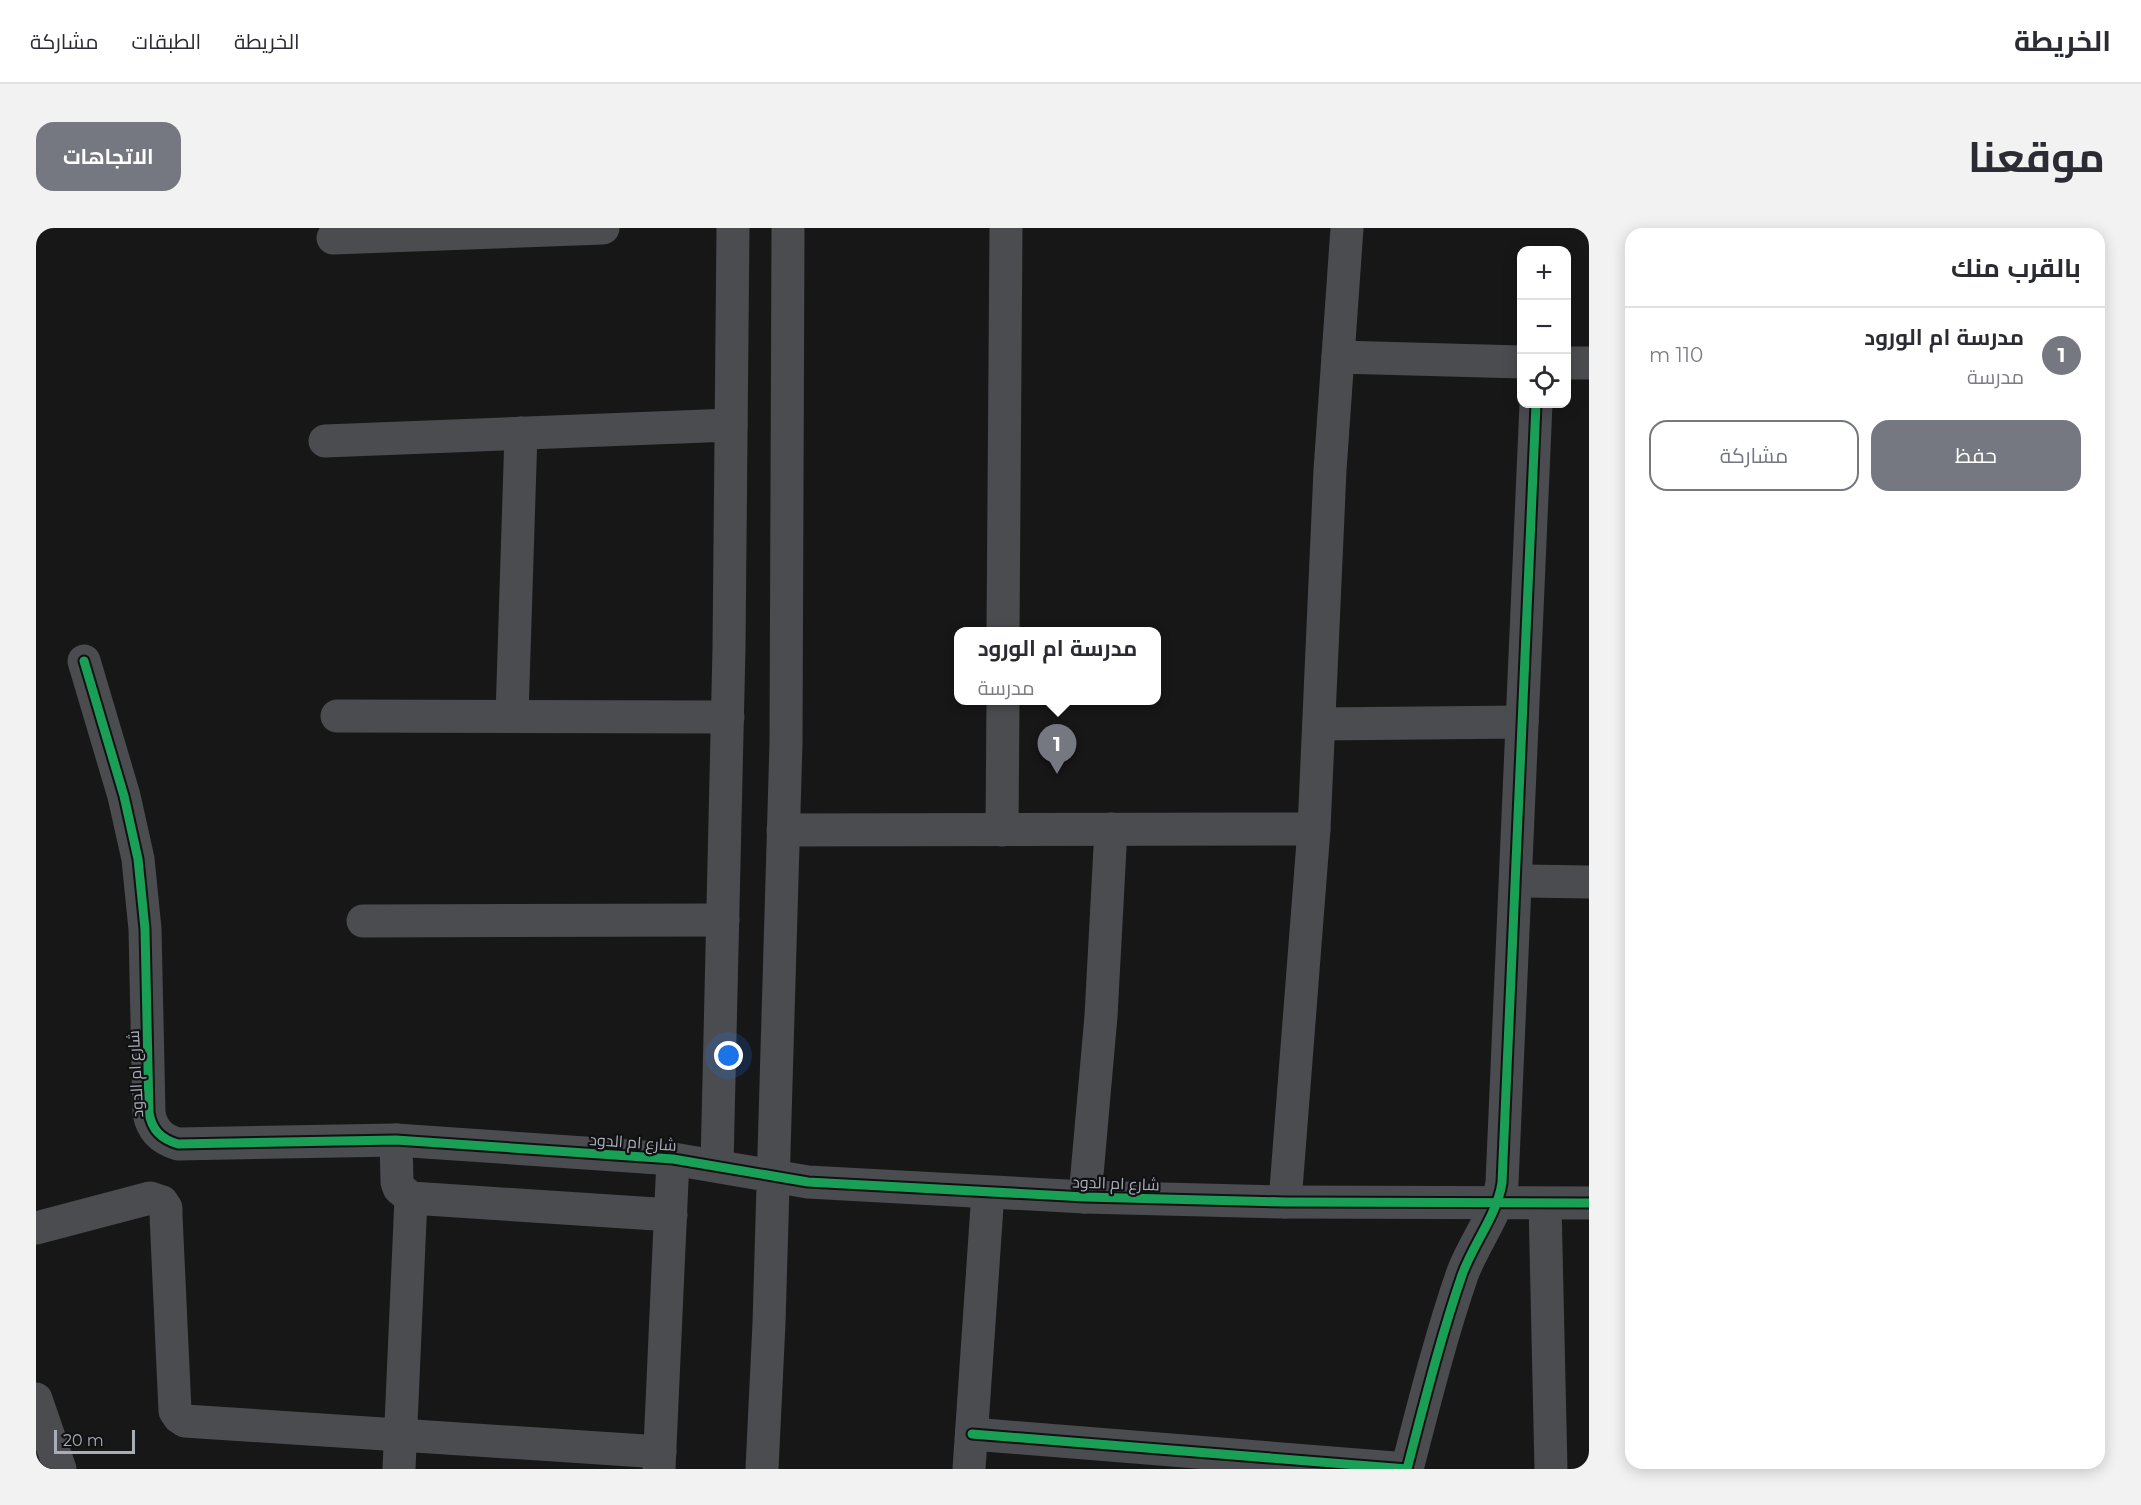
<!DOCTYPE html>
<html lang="ar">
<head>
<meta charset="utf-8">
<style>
	body { margin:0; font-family:Montserrat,Cairo,sans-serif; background:#f2f2f3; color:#2b2b33; direction:rtl }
	.controls { position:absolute; right:18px; top:18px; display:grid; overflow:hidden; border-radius:12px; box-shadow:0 3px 15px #0003 }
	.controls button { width:54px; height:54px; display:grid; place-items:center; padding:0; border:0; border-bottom:2px solid #e1e1e2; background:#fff; color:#2b2b33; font:30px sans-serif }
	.scale { position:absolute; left:18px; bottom:15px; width:81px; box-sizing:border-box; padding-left:6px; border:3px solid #a8adb8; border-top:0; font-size:16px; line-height:21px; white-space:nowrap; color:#a8adb8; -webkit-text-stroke:4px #111113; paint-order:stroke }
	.you { position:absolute; left:693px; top:828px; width:21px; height:21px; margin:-15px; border:4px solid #fff; border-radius:50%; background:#1a73e8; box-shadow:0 0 0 9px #1a73e833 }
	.badge { display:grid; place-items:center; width:39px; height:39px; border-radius:50%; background:#757880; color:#fff; font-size:20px; font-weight:700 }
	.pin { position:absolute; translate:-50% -50px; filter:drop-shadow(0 2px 3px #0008) }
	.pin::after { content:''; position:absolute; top:32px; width:21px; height:18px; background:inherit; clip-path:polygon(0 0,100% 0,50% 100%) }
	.popup { position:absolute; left:918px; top:399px; width:207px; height:78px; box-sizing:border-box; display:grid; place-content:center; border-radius:12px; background:#fff; filter:drop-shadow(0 2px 4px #0005); font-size:20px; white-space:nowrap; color:#7c7c81 }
	.popup b { font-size:22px; color:#2b2b33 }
	.popup::after { content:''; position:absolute; left:50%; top:100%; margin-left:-12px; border:12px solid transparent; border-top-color:#fff }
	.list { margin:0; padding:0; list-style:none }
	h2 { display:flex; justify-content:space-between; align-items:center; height:78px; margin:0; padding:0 24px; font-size:26px }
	h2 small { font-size:20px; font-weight:400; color:#7c7c81 }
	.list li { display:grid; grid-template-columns:39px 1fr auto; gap:18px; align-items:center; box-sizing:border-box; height:96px; padding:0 24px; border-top:2px solid #e1e1e2 }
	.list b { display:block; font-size:22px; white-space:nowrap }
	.list p { margin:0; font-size:20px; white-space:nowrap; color:#7c7c81 }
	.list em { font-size:20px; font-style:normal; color:#7c7c81 }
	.actions { display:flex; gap:12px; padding:18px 24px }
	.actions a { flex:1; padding:14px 0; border:2px solid #757880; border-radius:18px; text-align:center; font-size:21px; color:#757880 }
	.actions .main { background:#757880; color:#fff }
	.icon { flex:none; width:33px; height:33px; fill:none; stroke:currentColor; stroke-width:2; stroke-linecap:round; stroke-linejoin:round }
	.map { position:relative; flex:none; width:1553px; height:1241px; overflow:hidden; direction:ltr; border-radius:18px }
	header { display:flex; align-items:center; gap:36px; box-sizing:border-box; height:84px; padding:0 30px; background:#fff; border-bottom:2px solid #e1e1e2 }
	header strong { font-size:28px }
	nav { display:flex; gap:33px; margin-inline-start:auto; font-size:21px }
	.intro { display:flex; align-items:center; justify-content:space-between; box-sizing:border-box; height:144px; padding:0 36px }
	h1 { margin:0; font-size:42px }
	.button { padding:15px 27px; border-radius:18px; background:#757880; color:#fff; font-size:21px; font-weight:700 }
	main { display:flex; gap:36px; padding:0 36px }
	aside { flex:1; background:#fff; border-radius:18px; box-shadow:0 3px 15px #0003 }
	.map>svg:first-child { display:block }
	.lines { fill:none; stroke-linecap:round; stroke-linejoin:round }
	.street { stroke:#4b4c50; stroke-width:33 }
	.cycleway-casing { stroke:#111113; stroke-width:13 }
	.cycleway { stroke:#1a9f57; stroke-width:9 }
	.labels { text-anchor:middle; stroke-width:4.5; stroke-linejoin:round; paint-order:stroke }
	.street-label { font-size:16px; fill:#a8adb8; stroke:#111113 }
</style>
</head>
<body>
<header>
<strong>الخريطة</strong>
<nav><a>الخريطة</a><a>الطبقات</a><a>مشاركة</a></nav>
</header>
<div class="intro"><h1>موقعنا</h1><a class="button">الاتجاهات</a></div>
<main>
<aside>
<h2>بالقرب منك<small></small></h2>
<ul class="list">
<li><span class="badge">1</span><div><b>مدرسة ام الورود</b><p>مدرسة</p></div><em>110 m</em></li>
</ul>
<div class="actions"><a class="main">حفظ</a><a>مشاركة</a></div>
</aside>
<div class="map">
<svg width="1553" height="1241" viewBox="0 0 1553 1241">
	<rect width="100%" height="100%" fill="#171717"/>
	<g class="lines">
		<g class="street">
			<path d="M297,10L567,0"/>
			<path d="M1302,129L1486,134"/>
			<path d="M1530,135H1553"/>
			<path d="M289,213L695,197"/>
			<path d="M967,404L970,0"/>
			<path d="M48,433L88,568L102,631L109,701L113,885C116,902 125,911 142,916L360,912L637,931L772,954L1049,969L1249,974L1553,975"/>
			<path d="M301,488L692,489"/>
			<path d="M476,488L485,205"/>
			<path d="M1283,496L1486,494"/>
			<path d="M747,602L1278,601"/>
			<path d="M966,602L967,472"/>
			<path d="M1480,653L1553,654"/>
			<path d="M327,693L687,692"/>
			<path d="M360,912L361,954L363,960L375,970L635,987"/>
			<path d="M681,937L693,420L697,0"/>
			<path d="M1049,969L1065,788L1075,601"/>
			<path d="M1249,974L1278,601L1294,242L1311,0"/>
			<path d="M1509,976L1515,1241"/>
			<path d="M0,1000L114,970L126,974L130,980V987L139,1183L143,1189L149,1193L624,1224"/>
			<path d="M0,1171L24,1241"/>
			<path d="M936,1206L1371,1241C1388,1176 1404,1111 1426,1047C1437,1016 1461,987 1466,955L1500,176"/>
			<path d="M363,1241L375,970"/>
			<path d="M623,1241L637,931"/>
			<path d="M726,1241L733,1095L750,515L752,0"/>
			<path d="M933,1241L952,964"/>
		</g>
		<defs>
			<g id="cycleway">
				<path d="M48,433L88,568L102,631L109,701L113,885C116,902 125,911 142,916L360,912L637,931L772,954L1049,969L1249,974L1553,975"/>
				<path d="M936,1206L1371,1241C1388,1176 1404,1111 1426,1047C1437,1016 1461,987 1466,955L1500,176"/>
			</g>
		</defs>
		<use href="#cycleway" class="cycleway-casing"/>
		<use href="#cycleway" class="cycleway"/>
	</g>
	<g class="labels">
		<g class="street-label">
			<text transform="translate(99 846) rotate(-93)" y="6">شارع ام الدود</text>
			<text transform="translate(597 914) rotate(4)" y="6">شارع ام الدود</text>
			<text transform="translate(1080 955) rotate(2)" y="6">شارع ام الدود</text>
		</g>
	</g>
</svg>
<div class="controls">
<button>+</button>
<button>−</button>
<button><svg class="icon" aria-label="locate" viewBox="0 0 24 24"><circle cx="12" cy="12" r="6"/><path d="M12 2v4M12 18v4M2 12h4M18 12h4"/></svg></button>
</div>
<div class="scale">20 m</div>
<div class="you"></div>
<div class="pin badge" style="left:1021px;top:546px">1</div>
<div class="popup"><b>مدرسة ام الورود</b>مدرسة</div>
</div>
</main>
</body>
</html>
